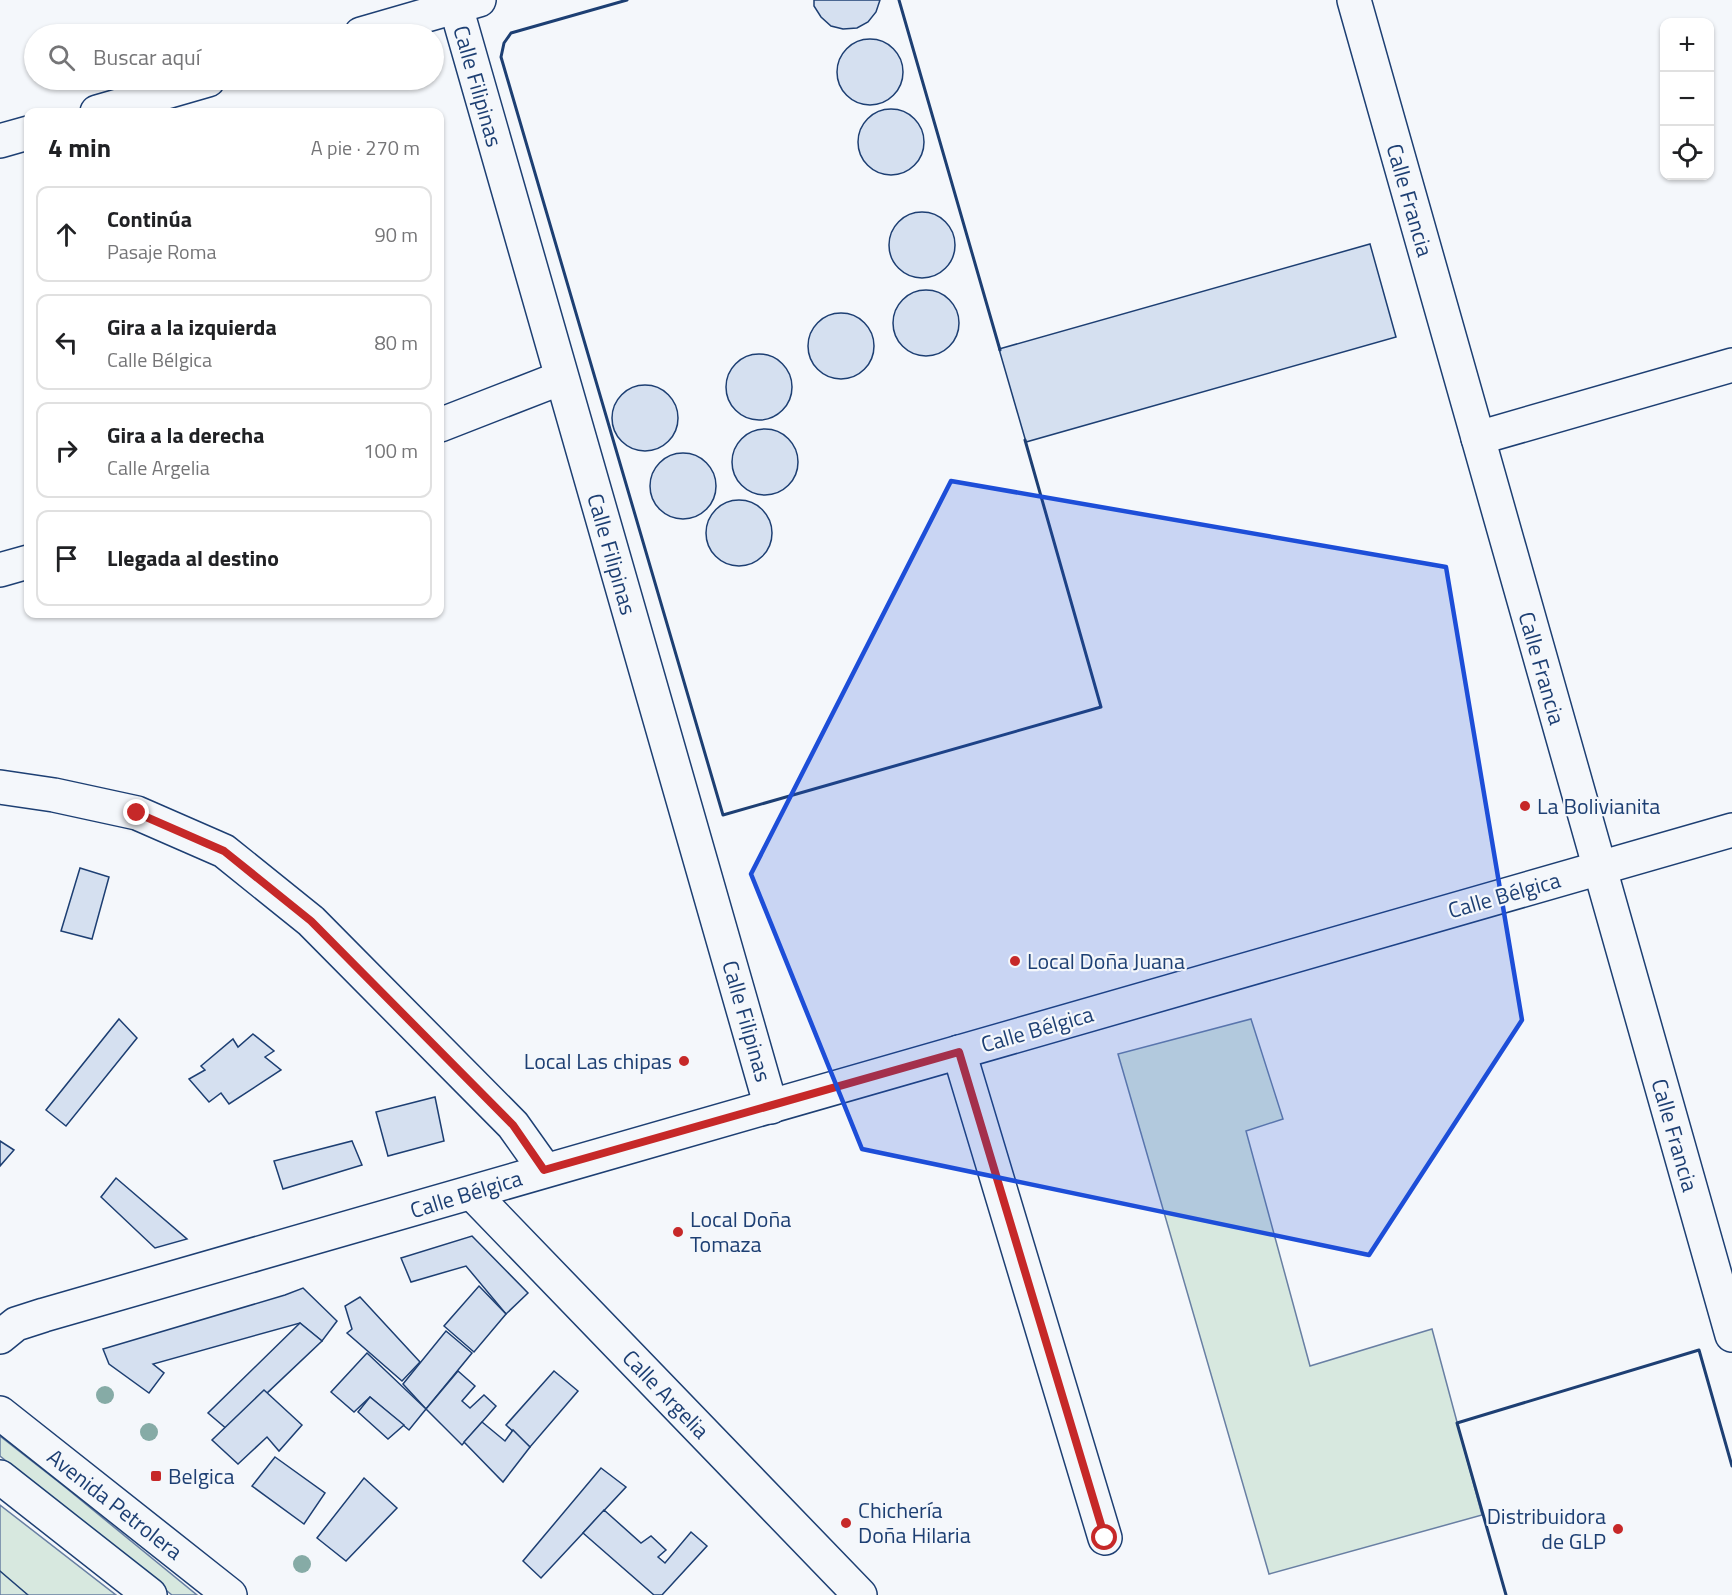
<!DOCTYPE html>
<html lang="es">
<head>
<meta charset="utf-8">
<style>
	body { margin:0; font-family:"Titillium Web",sans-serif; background:#f6f6f6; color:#202124 }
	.controls { position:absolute; right:18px; top:18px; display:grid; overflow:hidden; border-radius:12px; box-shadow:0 2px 4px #0004 }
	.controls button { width:54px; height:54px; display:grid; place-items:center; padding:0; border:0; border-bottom:2px solid #e0e0e0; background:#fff; color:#202124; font:30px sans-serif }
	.stop { position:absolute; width:18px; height:18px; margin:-14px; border:4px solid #c62828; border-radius:50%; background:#fff }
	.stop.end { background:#c62828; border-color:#fff; box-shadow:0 2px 6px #0008 }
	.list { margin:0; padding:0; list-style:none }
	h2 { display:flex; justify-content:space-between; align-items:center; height:78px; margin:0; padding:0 24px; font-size:26px }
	h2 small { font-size:20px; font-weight:400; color:#757577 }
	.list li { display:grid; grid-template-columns:39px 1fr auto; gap:18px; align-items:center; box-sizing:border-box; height:96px; margin:0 12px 12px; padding:0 12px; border:2px solid #e0e0e0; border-radius:12px }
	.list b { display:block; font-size:22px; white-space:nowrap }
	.list p { margin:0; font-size:20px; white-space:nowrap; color:#757577 }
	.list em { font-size:20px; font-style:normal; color:#757577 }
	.icon { flex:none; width:33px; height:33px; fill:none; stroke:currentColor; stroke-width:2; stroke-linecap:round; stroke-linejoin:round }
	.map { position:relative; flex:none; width:1732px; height:1595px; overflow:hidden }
	.search { position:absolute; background:#fff; box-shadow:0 2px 4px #0004; left:24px; top:24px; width:420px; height:66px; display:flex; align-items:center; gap:15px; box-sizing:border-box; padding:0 21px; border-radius:33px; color:#757577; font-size:22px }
	.panel { position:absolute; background:#fff; box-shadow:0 2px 4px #0004; left:24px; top:108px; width:420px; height:510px; border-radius:12px }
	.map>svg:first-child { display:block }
	.green { fill:#d7e8df; stroke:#687fa3; stroke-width:1.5 }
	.building { fill:#d5e0f0; stroke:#1d3f73; stroke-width:1.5 }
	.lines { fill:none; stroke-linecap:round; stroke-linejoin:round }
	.minor-casing { stroke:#1d3f73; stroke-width:36 }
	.major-casing { stroke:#1d3f73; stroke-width:36 }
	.highway-casing { stroke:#1d3f73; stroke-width:36 }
	.minor { stroke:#f4f7fb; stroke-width:33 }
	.major { stroke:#f4f7fb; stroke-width:33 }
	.highway { stroke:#f4f7fb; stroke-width:33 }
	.tram { stroke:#1d3f73; stroke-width:1.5 }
	.wall { stroke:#1d3f73; stroke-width:3 }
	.tree { fill:#86aba6 }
	.route { stroke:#c62828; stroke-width:8 }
	.marked { fill:#1d4ed8; fill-opacity:0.2; stroke:#1d4ed8; stroke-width:4.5; stroke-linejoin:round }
	.poi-dot { fill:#c62828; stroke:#f4f7fb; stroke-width:2 }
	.labels { text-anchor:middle; stroke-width:4.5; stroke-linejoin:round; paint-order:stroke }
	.street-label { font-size:22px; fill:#1d3f73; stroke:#f4f7fb }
	.poi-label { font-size:22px; fill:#1d3f73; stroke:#f4f7fb; text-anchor:start }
</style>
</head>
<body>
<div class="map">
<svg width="1732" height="1595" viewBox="0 0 1732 1595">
	<rect width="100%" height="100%" fill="#f4f7fb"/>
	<g class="green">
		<path d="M1251,1019L1283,1119L1246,1131L1310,1366L1432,1329L1482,1515L1269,1574L1118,1054Z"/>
		<path d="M0,1436L65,1487L197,1595H172L0,1456Z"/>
		<path d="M0,1505L116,1595H0Z"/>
	</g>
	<g class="building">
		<path d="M814,0H880L876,12L868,22L857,28L843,29L831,26L821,17L814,6Z"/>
		<circle cx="870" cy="72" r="33"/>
		<circle cx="891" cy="142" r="33"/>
		<circle cx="922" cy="245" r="33"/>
		<path d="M1370,244L1396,337L1026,442L999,349Z"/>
		<circle cx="926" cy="323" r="33"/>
		<circle cx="841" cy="346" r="33"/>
		<circle cx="759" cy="387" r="33"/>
		<circle cx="645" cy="418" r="33"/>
		<circle cx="765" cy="462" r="33"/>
		<circle cx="683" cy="486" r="33"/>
		<circle cx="739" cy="533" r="33"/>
		<path d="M80,868L109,877L92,939L61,931Z"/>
		<path d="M119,1019L137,1038L66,1126L46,1110Z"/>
		<path d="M253,1034L274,1051L265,1057L281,1070L229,1104L221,1093L209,1102L189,1079L205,1070L201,1066L233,1039L238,1047Z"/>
		<path d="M435,1097L444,1141L388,1156L376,1112Z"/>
		<path d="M0,1141L14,1150L0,1166Z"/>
		<path d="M352,1141L362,1165L283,1189L274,1161Z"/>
		<path d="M116,1178L187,1239L155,1248L101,1197Z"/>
		<path d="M472,1236L528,1293L506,1314L466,1266L411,1282L401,1258Z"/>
		<path d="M479,1286L506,1314L474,1352L444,1326Z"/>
		<path d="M303,1288L337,1321L322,1341L300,1323L153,1364L164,1373L149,1393L109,1364L103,1349L285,1295Z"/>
		<path d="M360,1297L420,1362L402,1381L347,1333L352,1329L345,1306Z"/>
		<path d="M300,1323L322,1341L228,1430L208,1413Z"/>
		<path d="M446,1331L472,1353L426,1409L403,1384Z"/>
		<path d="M367,1353L426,1409L409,1430L370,1397L354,1412L331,1392Z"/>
		<path d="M458,1371L475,1386L462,1401L470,1408L484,1395L496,1406L462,1445L426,1409Z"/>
		<path d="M554,1371L578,1391L530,1447L506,1425Z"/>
		<path d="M264,1390L302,1425L279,1451L267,1437L238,1464L212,1440Z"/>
		<path d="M370,1397L404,1425L388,1439L358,1412Z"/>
		<path d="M482,1422L505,1441L513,1430L530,1447L503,1482L464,1442Z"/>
		<path d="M275,1457L325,1493L304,1524L252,1486Z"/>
		<path d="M601,1468L626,1487L541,1578L523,1561Z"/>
		<path d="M364,1478L397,1508L346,1561L317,1538Z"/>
		<path d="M604,1510L641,1543L651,1536L666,1550L658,1557L665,1563L691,1532L707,1546L662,1595H654L583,1533Z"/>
	</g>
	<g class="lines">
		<defs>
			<g id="minor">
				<path d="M454,0L771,1107"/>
				<path d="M1354,0L1732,1335"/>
				<path d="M440,425L561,378"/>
				<path d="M1478,438L1732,365"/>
				<path d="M0,570L28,562"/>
				<path d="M0,787L54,795L137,813L224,851L311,921L513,1125L545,1170"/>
				<path d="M959,1052L1105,1538"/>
				<path d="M472,1193L860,1595"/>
				<path d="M0,1337L16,1324L44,1315L1732,830"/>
			</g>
			<g id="major">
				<path d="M361,34L479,0"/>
				<path d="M97,112L208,80"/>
				<path d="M0,141L28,133"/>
			</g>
			<g id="highway">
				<path d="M0,1413L230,1595"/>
				<path d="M0,1477L150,1595"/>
			</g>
		</defs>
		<use href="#minor" class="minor-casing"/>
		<use href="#major" class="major-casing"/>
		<use href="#highway" class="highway-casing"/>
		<use href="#minor" class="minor"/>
		<use href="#major" class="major"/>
		<use href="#highway" class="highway"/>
		<path class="tram" d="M0,1571L28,1595"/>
		<g class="wall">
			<path d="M627,0L511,33L504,43L501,57L723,815L1101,707L1025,440"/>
			<path d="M899,0L1000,350"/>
			<path d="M1506,1595L1457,1423L1699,1350L1732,1466"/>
		</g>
	</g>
	<g class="tree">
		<circle cx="105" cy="1395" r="9"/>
		<circle cx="149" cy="1432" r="9"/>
		<circle cx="302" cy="1564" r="9"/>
	</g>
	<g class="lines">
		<path class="route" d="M137,813L224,851L311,921L513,1125L544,1170L959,1052L1105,1538"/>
	</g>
	<path class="marked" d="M951,481L1446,567L1522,1020L1369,1255L862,1149L751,874Z"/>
	<g class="poi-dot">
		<circle cx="1525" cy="806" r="6"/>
		<circle cx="1015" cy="961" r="6"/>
		<circle cx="684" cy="1061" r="6"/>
		<circle cx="678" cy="1232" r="6"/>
		<rect x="150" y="1470" width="12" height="12" rx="3"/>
		<circle cx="846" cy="1523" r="6"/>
		<circle cx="1618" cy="1529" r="6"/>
	</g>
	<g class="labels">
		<g class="street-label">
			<text transform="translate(478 86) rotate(74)" y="8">Calle Filipinas</text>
			<text transform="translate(1410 200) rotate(74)" y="8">Calle Francia</text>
			<text transform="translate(612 554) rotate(74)" y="8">Calle Filipinas</text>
			<text transform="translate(1542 668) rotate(74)" y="8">Calle Francia</text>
			<text transform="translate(1504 895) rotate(-16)" y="8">Calle Bélgica</text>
			<text transform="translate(747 1021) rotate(74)" y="8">Calle Filipinas</text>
			<text transform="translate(1037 1029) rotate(-16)" y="8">Calle Bélgica</text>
			<text transform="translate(1675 1135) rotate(74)" y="8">Calle Francia</text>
			<text transform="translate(466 1194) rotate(-17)" y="8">Calle Bélgica</text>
			<text transform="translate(666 1394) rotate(46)" y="8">Calle Argelia</text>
			<text transform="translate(115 1504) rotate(38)" y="8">Avenida Petrolera</text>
		</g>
		<g class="poi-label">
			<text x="1537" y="814">La Bolivianita</text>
			<text x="1027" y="969">Local Doña Juana</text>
			<text x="672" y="1069" text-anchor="end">Local Las chipas</text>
			<text x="690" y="1227">Local Doña<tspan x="690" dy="25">Tomaza</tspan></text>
			<text x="168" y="1484">Belgica</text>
			<text x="858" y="1518">Chichería<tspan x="858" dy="25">Doña Hilaria</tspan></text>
			<text x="1606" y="1524" text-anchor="end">Distribuidora<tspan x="1606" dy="25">de GLP</tspan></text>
		</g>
	</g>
</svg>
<div class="controls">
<button>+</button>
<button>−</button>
<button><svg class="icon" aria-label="locate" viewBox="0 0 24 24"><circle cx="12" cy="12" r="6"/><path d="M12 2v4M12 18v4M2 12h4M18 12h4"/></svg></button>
</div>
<div class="stop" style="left:1105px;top:1538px"></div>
<div class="stop end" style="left:137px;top:813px"></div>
<div class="search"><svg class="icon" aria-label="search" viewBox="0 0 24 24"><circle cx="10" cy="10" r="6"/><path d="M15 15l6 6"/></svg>Buscar aquí</div>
<section class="panel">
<h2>4 min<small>A pie · 270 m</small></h2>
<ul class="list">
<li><svg class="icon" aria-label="ahead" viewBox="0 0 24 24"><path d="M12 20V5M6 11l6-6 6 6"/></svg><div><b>Continúa</b><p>Pasaje Roma</p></div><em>90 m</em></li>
<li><svg class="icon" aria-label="left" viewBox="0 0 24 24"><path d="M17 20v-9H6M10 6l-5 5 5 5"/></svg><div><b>Gira a la izquierda</b><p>Calle Bélgica</p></div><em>80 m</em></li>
<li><svg class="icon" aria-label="right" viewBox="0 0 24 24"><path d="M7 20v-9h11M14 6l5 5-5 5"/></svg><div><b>Gira a la derecha</b><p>Calle Argelia</p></div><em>100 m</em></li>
<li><svg class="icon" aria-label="arrive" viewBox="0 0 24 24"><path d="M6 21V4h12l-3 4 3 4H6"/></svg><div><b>Llegada al destino</b></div></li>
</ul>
</section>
</div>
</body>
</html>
